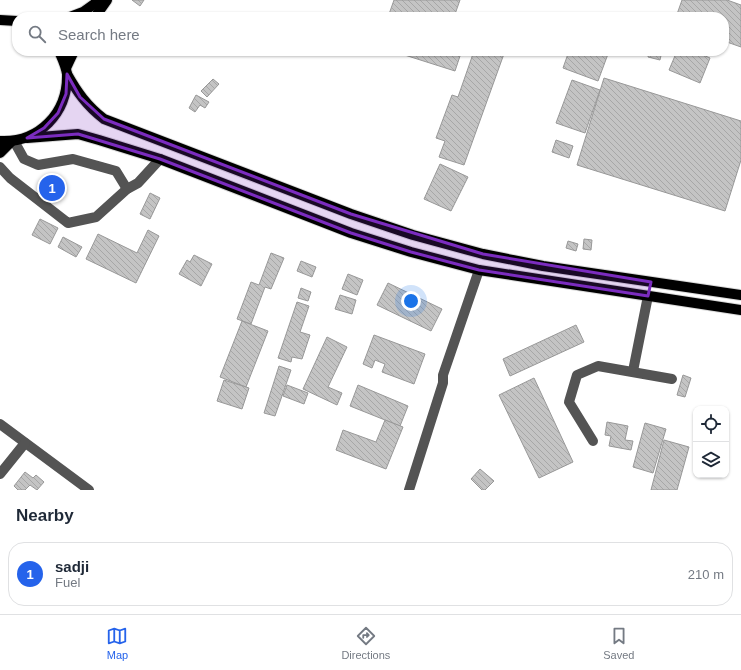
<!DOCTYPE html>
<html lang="en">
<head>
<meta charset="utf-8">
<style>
	body { margin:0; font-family:Arial,sans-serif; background:#f6f6f7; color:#1f2937 }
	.controls { position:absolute; right:12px; bottom:12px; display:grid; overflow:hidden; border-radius:8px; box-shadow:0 1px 3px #0004 }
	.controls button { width:36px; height:36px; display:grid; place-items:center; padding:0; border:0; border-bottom:1px solid #e0e1e3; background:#fff; color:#1f2937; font:20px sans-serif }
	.you { position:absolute; left:411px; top:301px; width:14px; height:14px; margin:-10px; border:3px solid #fff; border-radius:50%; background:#1a73e8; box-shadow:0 0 0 6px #1a73e833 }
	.badge { display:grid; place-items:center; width:26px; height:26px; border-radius:50%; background:#2563eb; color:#fff; font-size:13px; font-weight:700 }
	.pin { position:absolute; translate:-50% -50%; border:2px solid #fff; box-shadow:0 1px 4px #0006 }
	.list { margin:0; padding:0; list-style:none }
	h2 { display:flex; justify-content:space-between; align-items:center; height:52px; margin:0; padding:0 16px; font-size:17px }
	h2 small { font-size:13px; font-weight:400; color:#747a83 }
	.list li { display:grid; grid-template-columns:26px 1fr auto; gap:12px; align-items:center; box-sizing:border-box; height:64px; margin:0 8px 8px; padding:0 8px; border:1px solid #e0e1e3; border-radius:16px }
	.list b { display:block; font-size:15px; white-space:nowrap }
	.list p { margin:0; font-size:13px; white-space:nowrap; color:#747a83 }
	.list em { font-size:13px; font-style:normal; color:#747a83 }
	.icon { flex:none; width:22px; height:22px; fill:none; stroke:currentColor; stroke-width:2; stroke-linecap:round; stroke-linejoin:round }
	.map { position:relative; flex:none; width:741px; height:490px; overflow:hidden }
	.search { position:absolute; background:#fff; box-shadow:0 1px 3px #0004; left:12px; right:12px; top:12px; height:44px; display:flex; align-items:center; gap:10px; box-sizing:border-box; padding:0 14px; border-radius:16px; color:#747a83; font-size:15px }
	.sheet { height:124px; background:#fff }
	nav { display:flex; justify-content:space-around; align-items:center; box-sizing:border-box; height:56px; border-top:1px solid #e0e1e3; background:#fff; font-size:11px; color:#747a83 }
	nav a { display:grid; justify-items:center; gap:2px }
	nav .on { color:#2563eb }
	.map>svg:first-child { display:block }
	.building { fill:url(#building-back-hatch); stroke:#989898 }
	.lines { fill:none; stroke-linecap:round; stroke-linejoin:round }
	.major-casing { stroke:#dbdbdb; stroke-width:12 }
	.minor { stroke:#545454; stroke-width:10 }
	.major { stroke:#000; stroke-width:10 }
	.marked { fill:#7b2cbf; fill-opacity:0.2; stroke:#7b2cbf; stroke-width:3; stroke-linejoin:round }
</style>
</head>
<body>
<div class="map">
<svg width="741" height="490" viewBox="0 0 741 490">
	<defs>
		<pattern id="building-back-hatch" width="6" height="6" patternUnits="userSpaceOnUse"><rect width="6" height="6" fill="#c4c4c4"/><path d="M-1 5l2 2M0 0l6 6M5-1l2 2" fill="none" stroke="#a7a7a7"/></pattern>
	</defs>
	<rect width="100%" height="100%" fill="#fff"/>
	<g class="building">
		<path d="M132,0H144L140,6Z"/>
		<path d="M394,0H460L454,17H388Z"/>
		<path d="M682,0H727L741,5V47L724,41V17H676Z"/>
		<path d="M392,51H456L461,53L455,71Z"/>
		<path d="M474,51H505L464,165L439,157L445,141L436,138L452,95L458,97Z"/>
		<path d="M569,51H598L608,54L598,81L563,68Z"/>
		<path d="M649,51H662L660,60L648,57Z"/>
		<path d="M677,51H694L710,58L700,83L669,70Z"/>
		<path d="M604,78L741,121V160L725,211L577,165Z"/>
		<path d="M213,79L219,84L207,97L201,91Z"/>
		<path d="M572,80L600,90L585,133L556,123Z"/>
		<path d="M196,95L209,102L205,108L200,105L195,112L189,108Z"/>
		<path d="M556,140L573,146L569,158L552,152Z"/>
		<path d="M440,164L468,177L451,211L424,199Z"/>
		<path d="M150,193L160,198L150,219L140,214Z"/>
		<path d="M40,219L58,228L50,244L32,235Z"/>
		<path d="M148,230L159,236L136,283L86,259L98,234L137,253Z"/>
		<path d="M63,237L82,247L76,257L58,247Z"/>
		<path d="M584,239L592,240L591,250L583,249Z"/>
		<path d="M568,241L578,244L576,251L566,248Z"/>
		<path d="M271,253L284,258L271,289L265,287L251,324L237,319L251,282L259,285Z"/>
		<path d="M194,255L212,264L201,286L179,274L187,260L190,262Z"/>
		<path d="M301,261L316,267L312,277L297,271Z"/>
		<path d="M348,274L363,280L357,295L342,289Z"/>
		<path d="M388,283L442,309L431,331L377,305Z"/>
		<path d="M301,288L311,292L308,301L298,298Z"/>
		<path d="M340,295L356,300L352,314L335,309Z"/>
		<path d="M297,302L309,306L300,332L310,335L302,359L292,357L291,362L278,358Z"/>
		<path d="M242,321L268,331L246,387L220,377Z"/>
		<path d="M576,325L584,342L510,376L503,359Z"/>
		<path d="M374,335L425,354L414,384L382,372L385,364L375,360L372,368L363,364Z"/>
		<path d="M327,337L347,347L328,387L342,393L337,405L303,389Z"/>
		<path d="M279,366L291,370L275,416L264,413Z"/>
		<path d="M683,375L691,378L685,397L677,395Z"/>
		<path d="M534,378L573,462L539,478L499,395Z"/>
		<path d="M224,380L249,388L242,409L217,401Z"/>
		<path d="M287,385L308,393L304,404L283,396Z"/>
		<path d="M358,385L408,406L400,426L350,406Z"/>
		<path d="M385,420L403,427L386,469L336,450L343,430L376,442Z"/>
		<path d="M607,422L628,426L625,440L633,441L631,450L609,446L611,436L605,435Z"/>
		<path d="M645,423L666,429L653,473L633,467Z"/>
		<path d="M664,440L689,447L677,490H651Z"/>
		<path d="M480,469L494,481L485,490H482L471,479Z"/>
		<path d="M25,472L33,478L36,475L44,482L37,490L30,485L25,490H18L14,486Z"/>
	</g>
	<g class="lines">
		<defs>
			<g id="major">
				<path d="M70,17L83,12L100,0"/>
				<path d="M95,17L107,0"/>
				<path d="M0,20L17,21"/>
				<path d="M66,68L74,51"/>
				<path d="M67,74C77,92 87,106 104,119L351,214L413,235L483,254L543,266L741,295"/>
				<path d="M27,138L78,134L99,140L160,159L351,233L411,252L479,270L741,310"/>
				<path d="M0,141C39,143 68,113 67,74C66,66 62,58 59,51"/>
				<path d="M0,153L11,142"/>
			</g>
		</defs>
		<use href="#major" class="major-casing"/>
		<g class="minor">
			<path d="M14,141L24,159L38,165L73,159L116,171L127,189"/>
			<path d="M0,167L10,178L68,223L96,217L127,189L138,183L160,159"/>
			<path d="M633,371L648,296"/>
			<path d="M0,424L89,490"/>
			<path d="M593,441L569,402L577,375L598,366L672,379"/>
			<path d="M0,474L25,443"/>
			<path d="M409,490L443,383V375L479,270"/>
		</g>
		<use href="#major" class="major"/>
	</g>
	<path class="marked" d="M67,74L80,97L104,119L351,214L483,254L651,282L648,296L479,270L411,252L351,233L160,159L78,134L27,138L44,128L58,113L66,94Z"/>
</svg>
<div class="controls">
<button><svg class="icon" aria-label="locate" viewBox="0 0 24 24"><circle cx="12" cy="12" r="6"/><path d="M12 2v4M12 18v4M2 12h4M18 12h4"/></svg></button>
<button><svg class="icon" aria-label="layers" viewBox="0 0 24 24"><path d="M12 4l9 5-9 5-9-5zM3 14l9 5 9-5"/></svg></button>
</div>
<div class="you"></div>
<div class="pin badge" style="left:52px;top:188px">1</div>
<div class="search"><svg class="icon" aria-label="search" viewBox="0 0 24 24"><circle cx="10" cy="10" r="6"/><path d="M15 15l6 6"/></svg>Search here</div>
</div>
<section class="sheet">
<h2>Nearby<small></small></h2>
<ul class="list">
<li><span class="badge">1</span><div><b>sadji</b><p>Fuel</p></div><em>210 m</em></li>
</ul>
</section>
<nav>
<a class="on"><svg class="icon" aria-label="map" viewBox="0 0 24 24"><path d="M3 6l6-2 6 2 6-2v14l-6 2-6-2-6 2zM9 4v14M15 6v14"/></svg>Map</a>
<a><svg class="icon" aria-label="directions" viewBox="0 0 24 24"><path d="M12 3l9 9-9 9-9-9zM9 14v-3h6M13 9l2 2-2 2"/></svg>Directions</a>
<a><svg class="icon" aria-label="saved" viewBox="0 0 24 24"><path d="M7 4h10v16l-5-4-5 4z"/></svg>Saved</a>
</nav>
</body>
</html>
